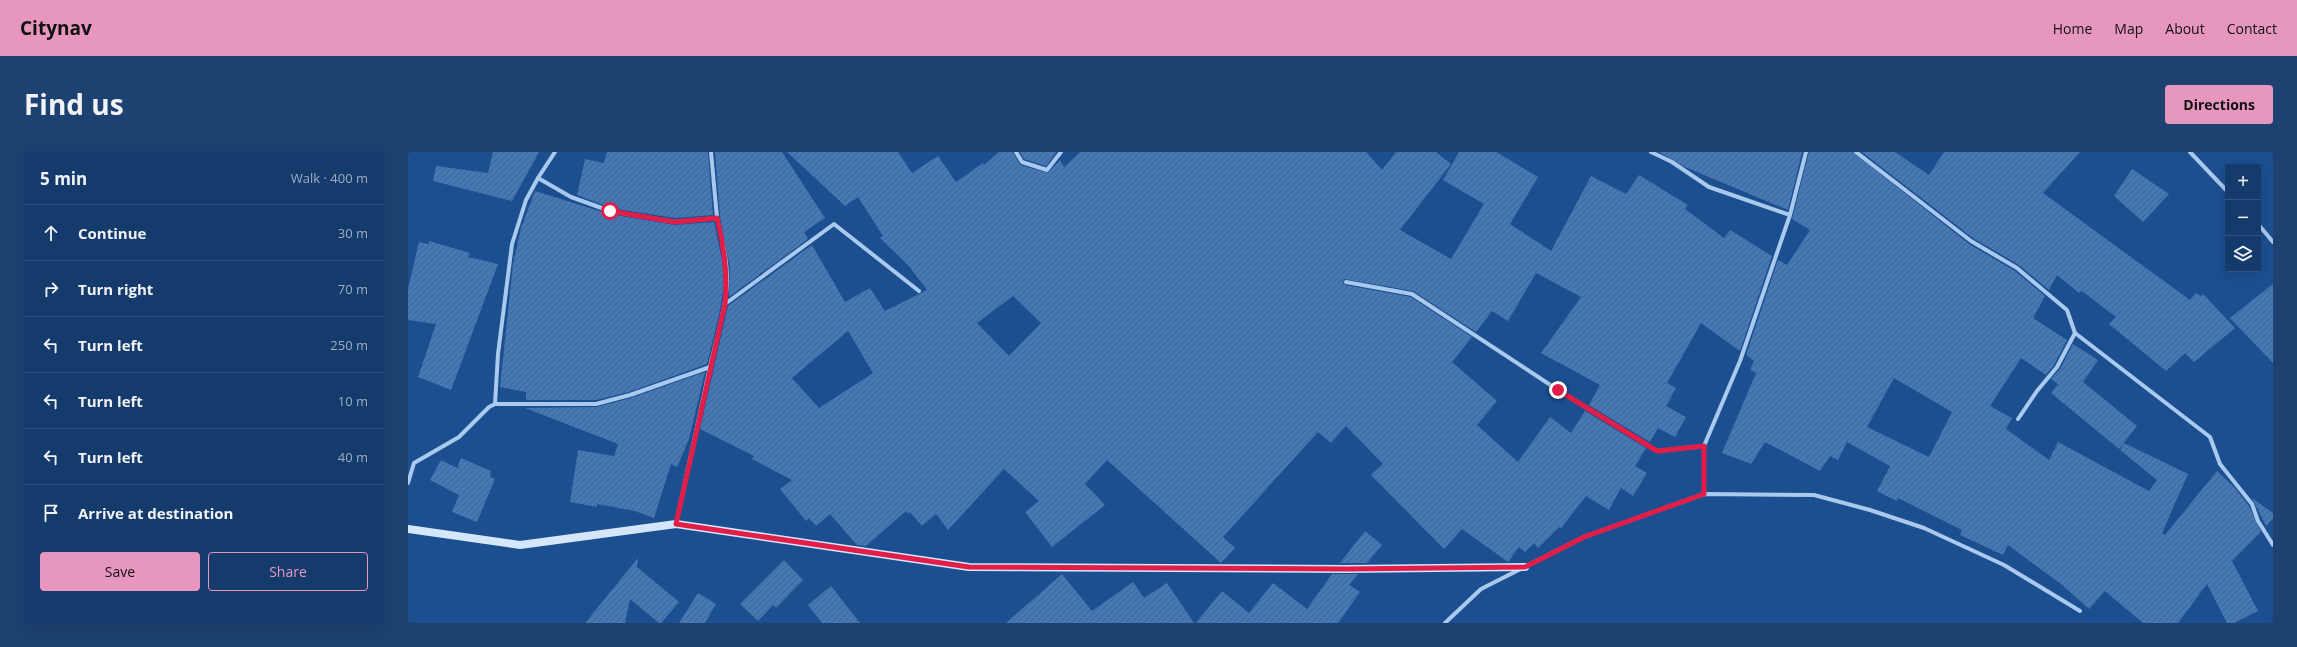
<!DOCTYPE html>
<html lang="en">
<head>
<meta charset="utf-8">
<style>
	body { margin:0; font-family:"Open Sans",sans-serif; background:#1d4271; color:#f1f3f6 }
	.controls { position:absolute; right:12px; top:12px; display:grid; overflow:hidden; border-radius:4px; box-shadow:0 4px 16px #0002 }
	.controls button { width:36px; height:36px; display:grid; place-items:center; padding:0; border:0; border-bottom:1px solid #33557e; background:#143b6b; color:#f1f3f6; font:20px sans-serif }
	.stop { position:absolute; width:12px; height:12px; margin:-9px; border:3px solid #e11d48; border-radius:50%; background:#fff }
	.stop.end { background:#e11d48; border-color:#fff; box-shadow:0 1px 4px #0008 }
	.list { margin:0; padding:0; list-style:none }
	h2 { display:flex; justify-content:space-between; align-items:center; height:52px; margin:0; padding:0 16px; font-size:17px }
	h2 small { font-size:13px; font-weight:400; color:#9dadc1 }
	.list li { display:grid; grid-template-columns:26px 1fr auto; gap:12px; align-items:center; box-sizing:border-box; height:56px; padding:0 16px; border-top:1px solid #33557e }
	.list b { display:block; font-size:15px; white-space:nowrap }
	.list em { font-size:13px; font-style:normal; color:#9dadc1 }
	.actions { display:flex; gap:8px; padding:12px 16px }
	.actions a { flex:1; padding:9px 0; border:1px solid #e797bd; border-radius:4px; text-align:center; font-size:14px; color:#e797bd }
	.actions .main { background:#e797bd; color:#111 }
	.icon { flex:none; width:22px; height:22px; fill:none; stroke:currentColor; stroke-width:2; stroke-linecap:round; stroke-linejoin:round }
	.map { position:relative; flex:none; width:1865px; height:471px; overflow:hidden; border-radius:4px }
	header { display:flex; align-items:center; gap:24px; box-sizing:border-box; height:56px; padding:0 20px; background:#e797bd; color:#111 }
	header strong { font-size:19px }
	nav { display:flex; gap:22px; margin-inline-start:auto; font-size:14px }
	.intro { display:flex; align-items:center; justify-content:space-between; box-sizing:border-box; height:96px; padding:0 24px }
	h1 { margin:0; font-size:28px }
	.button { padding:10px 18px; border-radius:4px; background:#e797bd; color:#111; font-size:14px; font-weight:700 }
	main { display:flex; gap:24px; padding:0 24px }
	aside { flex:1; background:#143b6b; border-radius:4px; box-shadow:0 4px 16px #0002 }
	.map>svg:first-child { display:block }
	.building { fill:url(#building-hatch); fill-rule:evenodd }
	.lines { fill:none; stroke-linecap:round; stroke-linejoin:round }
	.street { stroke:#a9c9ee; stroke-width:4 }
	.secondary { stroke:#d6e6fa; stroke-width:8 }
	.route { stroke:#e11d48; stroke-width:5 }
</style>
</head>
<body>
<header>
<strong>Citynav</strong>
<nav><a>Home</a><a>Map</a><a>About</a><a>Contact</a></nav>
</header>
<div class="intro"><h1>Find us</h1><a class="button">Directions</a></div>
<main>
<aside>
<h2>5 min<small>Walk · 400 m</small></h2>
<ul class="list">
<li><svg class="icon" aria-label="ahead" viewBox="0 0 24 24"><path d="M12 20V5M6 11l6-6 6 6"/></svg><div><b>Continue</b></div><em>30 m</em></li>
<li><svg class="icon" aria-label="right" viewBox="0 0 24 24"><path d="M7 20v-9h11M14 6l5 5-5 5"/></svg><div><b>Turn right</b></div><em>70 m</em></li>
<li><svg class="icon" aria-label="left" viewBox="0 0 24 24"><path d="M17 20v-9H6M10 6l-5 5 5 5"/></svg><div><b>Turn left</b></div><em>250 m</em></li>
<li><svg class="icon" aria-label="left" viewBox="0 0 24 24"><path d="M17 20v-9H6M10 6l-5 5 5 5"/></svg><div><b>Turn left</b></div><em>10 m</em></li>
<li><svg class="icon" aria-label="left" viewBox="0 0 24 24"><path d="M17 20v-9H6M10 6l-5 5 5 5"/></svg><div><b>Turn left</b></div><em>40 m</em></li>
<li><svg class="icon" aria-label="arrive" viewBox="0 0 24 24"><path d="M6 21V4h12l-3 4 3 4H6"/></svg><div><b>Arrive at destination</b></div></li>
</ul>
<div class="actions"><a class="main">Save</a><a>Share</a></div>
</aside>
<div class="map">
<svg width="1865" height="471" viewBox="0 0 1865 471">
	<defs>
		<pattern id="building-hatch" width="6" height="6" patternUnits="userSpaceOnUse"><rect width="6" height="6" fill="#4478b7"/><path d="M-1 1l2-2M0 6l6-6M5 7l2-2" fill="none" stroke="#486282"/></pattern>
	</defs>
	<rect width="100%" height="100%" fill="#1b4f8f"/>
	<g class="building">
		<path d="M85,0H131L104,49L25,29L28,14L80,21Z"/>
		<path d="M199,0H300L305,63L267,66L203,56L169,43L177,7L196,11Z"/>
		<path d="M307,0H374L417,66L396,80L400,87L321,145L322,116L312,65Z"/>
		<path d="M379,0H490L504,21L530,4L548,30L575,11L576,13L591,0H605L612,13L640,21L652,8L656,15L672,0H958L974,18L988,0H1028L1043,12L992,78L1043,107L1076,52L1035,28L1051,0H1088L1130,25L1102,72L1143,99L1183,24L1218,42L1231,23L1280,53L1277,57L1316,86L1322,78L1364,104L1332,199L1293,171L1259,231L1268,236L1258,254L1278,265L1267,285L1250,276L1242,290L1181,253L1192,233L1133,201L1173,145L1128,121L1100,169L1084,159L1068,180L1005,139L936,127L935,131L937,133L1003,145L1064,185L1044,210L1089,249L1069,273L1110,310L1142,265L1163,281L1177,259L1238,296L1227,314L1239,321L1225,344L1213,336L1201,358L1178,344L1153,376L1151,375L1130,396L1126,391L1117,400L1111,395L1100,410L1054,377L1036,397L963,323L975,312L938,274L923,291L910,280L815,385L827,396L813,411L699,308L677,332L697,353L644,395L617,360L631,349L596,317L540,378L528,362L514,374L502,360L501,362L498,359L458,394L449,393L422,362L408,374L401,366L398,369L372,337L384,328L344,307L346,304L292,277L320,154L404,93L437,150L462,136L477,159L519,138L500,113L472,86L475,84L450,45L437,54ZM605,144L633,171L601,204L569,171ZM440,179L465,221L411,256L384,226Z"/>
		<path d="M612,0H647L648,1L638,14L616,7Z"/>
		<path d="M1251,0H1394L1380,58L1277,15Z"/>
		<path d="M1401,0H1445L1561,92L1607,119L1637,144L1625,166L1659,188L1646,213L1638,223L1613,206L1582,254L1604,266L1598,277L1641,308L1650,290L1741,339L1749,328L1712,298L1716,291L1780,322L1754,381L1757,383L1809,319L1826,335L1841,354L1853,380L1824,409L1850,459L1826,471H1819L1799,432L1770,471H1735L1697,439L1681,457L1653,432L1600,393L1595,403L1552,383L1554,378L1490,346L1489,349L1469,339L1482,314L1439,290L1430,308L1422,304L1412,319L1357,290L1343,312L1314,301L1348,221L1342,218L1346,209L1338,203L1370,108L1379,113L1402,78L1384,67ZM1486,226L1544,260L1521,305L1459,275Z"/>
		<path d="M1454,0H1487L1521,23L1536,0H1672L1635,41L1782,148L1788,141L1793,144L1795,142L1827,176L1786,210L1777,201L1758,219L1701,172L1708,165L1674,139L1671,141L1649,123L1641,138L1611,113L1565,86Z"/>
		<path d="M1724,17L1761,42L1735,70L1706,44Z"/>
		<path d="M127,39L201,62L267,73L306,70L314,108L316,133L311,163L299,212L221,240L188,248H118V240L92,235L105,112L113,76Z"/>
		<path d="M21,89L62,101L60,105L90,112L43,238L10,225L28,172L0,168V137L11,90L21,92Z"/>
		<path d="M1865,132V211L1822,166Z"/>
		<path d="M1665,192L1690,208L1675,230L1729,274L1711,297L1643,241L1650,232L1643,227L1652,217Z"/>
		<path d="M297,220L281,287L269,315L263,312L246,366L227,359L189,352V355L162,350L170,298L206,304L210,292L117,256L189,255L223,246Z"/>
		<path d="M53,306L83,319L82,325L87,327L69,370L44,360L51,343L22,328L33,308L49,316Z"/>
		<path d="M1844,346L1865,361V367L1858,374Z"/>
		<path d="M957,379L974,393L959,411H932Z"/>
		<path d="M230,406L229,415L271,450L253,471H251L222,447L217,471H177Z"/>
		<path d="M376,408L395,428L368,456L365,453L350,469L332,452Z"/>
		<path d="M654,422L684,459L725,430L736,446L759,431L786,471H598Z"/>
		<path d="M924,422H950L941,433L952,440L930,471H788L814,439L841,461L865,431L899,457Z"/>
		<path d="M423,434L452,471H414L400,453Z"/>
		<path d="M290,441L308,452L297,471H271Z"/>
	</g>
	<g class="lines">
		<g class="street">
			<path d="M303,0L309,66"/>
			<path d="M608,0L614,10L639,18L653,0"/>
			<path d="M1243,0L1264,10L1301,35L1382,63"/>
			<path d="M1448,0L1563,89L1609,116L1659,158L1667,181L1802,285L1812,312L1844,352L1850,369L1865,393"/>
			<path d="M1782,0L1820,40"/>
			<path d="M130,26L147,0"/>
			<path d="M1850,72L1865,90"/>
			<path d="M938,130L1004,142L1150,238L1249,299L1296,294"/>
			<path d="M317,152L426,72L511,139"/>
			<path d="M1610,267L1629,239L1649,215L1667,181"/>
			<path d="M0,331L6,311L51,285L81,255L87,252H188L222,243L302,215C308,188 317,160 319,133C320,111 314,87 309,66L267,70L202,59L163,45L130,26L118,48L104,92L90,202L87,252"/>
			<path d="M1296,342V294L1332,209L1382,63L1398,0"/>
			<path d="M268,372L302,215"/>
			<path d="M1037,471L1073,437L1176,385L1296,342L1406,343L1462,358L1516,376L1596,413L1672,459"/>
		</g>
		<path class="secondary" d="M0,377L112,393L268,372L561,415L938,417L1117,415"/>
	</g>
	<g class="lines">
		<path class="route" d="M202,59L267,70L309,66C316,94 320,123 317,152L268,372L561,415L938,417L1117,415L1176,385L1296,342V294L1249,299L1150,238"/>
	</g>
</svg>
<div class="controls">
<button>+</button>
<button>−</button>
<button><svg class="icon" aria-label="layers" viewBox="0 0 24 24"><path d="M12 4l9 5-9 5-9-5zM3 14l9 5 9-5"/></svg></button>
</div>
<div class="stop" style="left:202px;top:59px"></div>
<div class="stop end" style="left:1150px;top:238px"></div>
</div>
</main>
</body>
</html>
